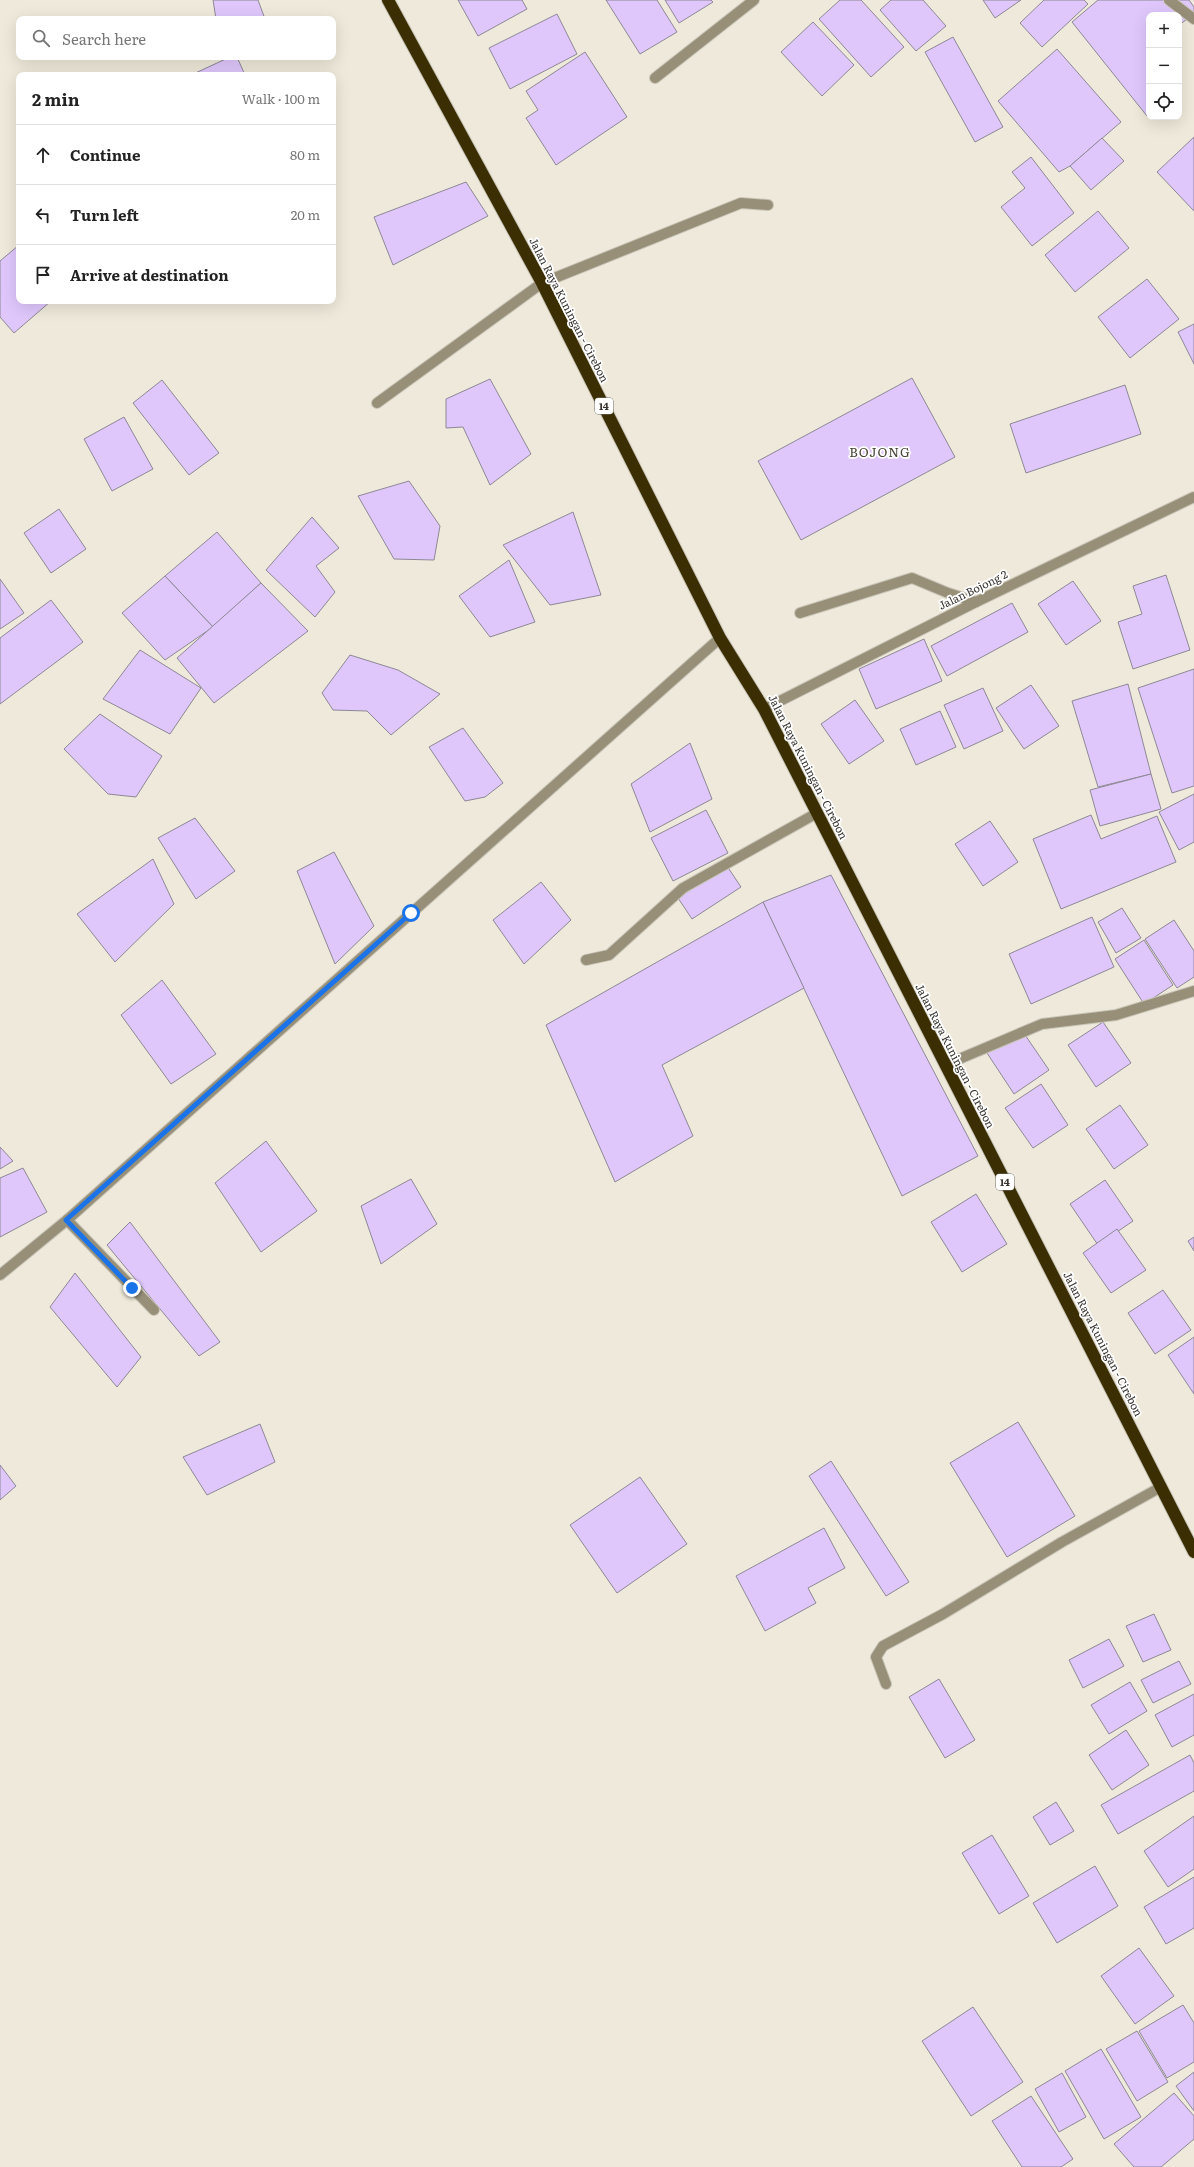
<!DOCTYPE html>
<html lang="en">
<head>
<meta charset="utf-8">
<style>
	body { margin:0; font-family:Literata,serif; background:#f6f6f6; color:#222 }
	.controls { position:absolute; right:12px; top:12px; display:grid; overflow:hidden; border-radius:8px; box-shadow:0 4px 16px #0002 }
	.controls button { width:36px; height:36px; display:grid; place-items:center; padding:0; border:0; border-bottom:1px solid #e0e0e0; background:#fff; color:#222; font:20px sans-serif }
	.stop { position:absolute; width:12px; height:12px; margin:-9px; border:3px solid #1a73e8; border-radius:50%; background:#fff }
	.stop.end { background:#1a73e8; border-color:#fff; box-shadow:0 1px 4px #0008 }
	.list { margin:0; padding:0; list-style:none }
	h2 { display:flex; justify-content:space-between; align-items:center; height:52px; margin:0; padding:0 16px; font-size:17px }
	h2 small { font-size:13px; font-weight:400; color:#767676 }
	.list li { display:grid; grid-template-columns:26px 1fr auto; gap:12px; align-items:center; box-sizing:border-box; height:60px; padding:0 16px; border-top:1px solid #e0e0e0 }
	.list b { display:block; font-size:15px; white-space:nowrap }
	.list em { font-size:13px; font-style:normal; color:#767676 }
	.icon { flex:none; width:22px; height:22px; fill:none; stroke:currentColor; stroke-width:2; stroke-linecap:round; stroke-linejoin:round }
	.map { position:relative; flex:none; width:1194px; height:2167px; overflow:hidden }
	.search { position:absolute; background:#fff; box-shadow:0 4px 16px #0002; left:16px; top:16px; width:320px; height:44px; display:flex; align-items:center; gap:10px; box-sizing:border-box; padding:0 14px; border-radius:8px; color:#767676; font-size:15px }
	.panel { position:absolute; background:#fff; box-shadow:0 4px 16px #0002; left:16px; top:72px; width:320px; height:232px; border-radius:8px }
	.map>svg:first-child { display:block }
	.building { fill:#dfc7fc; stroke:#8e8895 }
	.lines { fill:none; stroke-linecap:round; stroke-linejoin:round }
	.minor-casing { stroke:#c9c5b8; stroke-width:12 }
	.highway-casing { stroke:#c9c5b8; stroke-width:14 }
	.minor { stroke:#978f78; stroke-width:10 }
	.highway { stroke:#3a2e02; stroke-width:12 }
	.route { stroke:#1a73e8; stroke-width:5 }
	.labels { text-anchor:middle; stroke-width:3.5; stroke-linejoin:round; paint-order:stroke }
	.shield { fill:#fff; stroke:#73716d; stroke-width:1 }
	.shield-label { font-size:10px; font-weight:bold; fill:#37342f }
	.street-label { font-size:11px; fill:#37342f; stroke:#fff }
	.quarter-label { font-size:13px; letter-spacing:1px; fill:#4b463a; stroke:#fff }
</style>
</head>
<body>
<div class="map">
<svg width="1194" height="2167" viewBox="0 0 1194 2167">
	<rect width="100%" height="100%" fill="#eee9da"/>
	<g class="building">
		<path d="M213,0H258L265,19H216Z"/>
		<path d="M458,0H522L527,9L478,36Z"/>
		<path d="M606,0H657L677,32L640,54Z"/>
		<path d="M665,0H711L713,2L679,23Z"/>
		<path d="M840,0H861L904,47L871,77L819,19Z"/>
		<path d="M891,0H923L946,26L916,51L880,10Z"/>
		<path d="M983,0H1021L995,18Z"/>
		<path d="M1044,0H1084L1088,4L1042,47L1020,23Z"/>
		<path d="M1098,0H1189L1194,7V14L1179,25V15H1149V114L1147,116L1072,22Z"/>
		<path d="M557,14L577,54L510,89L489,48Z"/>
		<path d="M813,22L854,65L822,96L781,52Z"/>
		<path d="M953,37L1003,127L975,142L925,52Z"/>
		<path d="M1057,49L1121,122L1070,166L1059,172L998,101Z"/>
		<path d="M585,52L627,117L556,165L526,118L538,110L526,91Z"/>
		<path d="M230,57H237L245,75H191Z"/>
		<path d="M1194,137V211L1157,172Z"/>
		<path d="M1102,138L1124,161L1091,190L1070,166Z"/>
		<path d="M1031,157L1074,213L1032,246L1001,207L1025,188L1012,172Z"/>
		<path d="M466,182L488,216L393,265L374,217Z"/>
		<path d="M1098,211L1129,248L1075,292L1045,255Z"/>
		<path d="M19,245V301H51L14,333L0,317V261Z"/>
		<path d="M1147,279L1179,319L1130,358L1098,317Z"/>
		<path d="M1194,324V364L1178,332Z"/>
		<path d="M912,378L955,457L801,540L758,461Z"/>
		<path d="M490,379L531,454L490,485L463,427L446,428V399Z"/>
		<path d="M162,380L219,453L189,475L133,403Z"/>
		<path d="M1125,385L1141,434L1026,473L1010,424Z"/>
		<path d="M124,417L153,469L112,491L84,439Z"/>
		<path d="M409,481L440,526L434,560L394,559L358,496Z"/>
		<path d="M59,509L86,549L51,573L24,533Z"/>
		<path d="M573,512L601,595L550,605L503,545Z"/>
		<path d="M312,517L339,548L316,566L335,592L315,617L266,570Z"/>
		<path d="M217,532L261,583L213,627L165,576Z"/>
		<path d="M509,560L535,622L490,637L459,596Z"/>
		<path d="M1166,575L1190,650L1133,669L1118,622L1142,614L1133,586Z"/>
		<path d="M165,576L213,627L165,660L122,613Z"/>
		<path d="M0,579L24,613L0,629Z"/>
		<path d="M1073,581L1101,621L1066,645L1038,604Z"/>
		<path d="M261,583L308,631L214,703L177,658Z"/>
		<path d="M51,600L83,642L0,704V638Z"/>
		<path d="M1012,603L1028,632L947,676L931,646Z"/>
		<path d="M924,639L942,681L876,709L859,669Z"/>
		<path d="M140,650L201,688L170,734L103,699Z"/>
		<path d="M350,655L398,670L440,694L391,735L367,711L333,710L322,693Z"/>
		<path d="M1194,669V786L1172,793L1138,688Z"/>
		<path d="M1128,684L1151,774L1098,787L1072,701Z"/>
		<path d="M1031,685L1059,726L1024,749L996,708Z"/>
		<path d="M983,688L1003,731L964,749L944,705Z"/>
		<path d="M855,700L884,741L849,764L821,724Z"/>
		<path d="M940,711L956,747L916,765L900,729Z"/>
		<path d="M100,714L162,756L136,797L108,794L64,749Z"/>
		<path d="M463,728L503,783L485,797L465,801L429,747Z"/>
		<path d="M690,743L712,799L650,832L631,784Z"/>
		<path d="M1151,774L1161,809L1100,826L1090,790Z"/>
		<path d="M1194,794V842L1179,850L1159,812Z"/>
		<path d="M706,810L728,853L673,881L651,838Z"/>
		<path d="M1091,815L1101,839L1157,816L1176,862L1061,909L1033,839Z"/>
		<path d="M195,818L235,871L196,899L158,838Z"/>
		<path d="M990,821L1018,862L983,886L955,844Z"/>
		<path d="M334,852L374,926L335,964L297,871Z"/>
		<path d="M153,859L174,904L115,962L77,914Z"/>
		<path d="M727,866L741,887L692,919L678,898Z"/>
		<path d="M831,875L978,1156L902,1196L763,902Z"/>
		<path d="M541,882L571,920L524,964L493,920Z"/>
		<path d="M763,902L804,988L662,1065L693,1136L615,1182L546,1025Z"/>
		<path d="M1122,908L1141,938L1116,953L1098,922Z"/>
		<path d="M1092,917L1114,967L1031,1004L1009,954Z"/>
		<path d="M1174,920L1194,951V977L1177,988L1145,939Z"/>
		<path d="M1144,940L1173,985L1144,1004L1115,959Z"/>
		<path d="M162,980L216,1054L171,1084L121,1015Z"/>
		<path d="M1103,1022L1131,1063L1096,1087L1068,1045Z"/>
		<path d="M1021,1029L1049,1070L1014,1094L987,1053Z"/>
		<path d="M1041,1084L1068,1125L1033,1148L1005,1108Z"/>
		<path d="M1120,1105L1148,1145L1114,1169L1086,1129Z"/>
		<path d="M266,1141L317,1211L261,1252L215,1183Z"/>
		<path d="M0,1147L13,1161L0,1169Z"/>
		<path d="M23,1168L47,1212L0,1237V1178Z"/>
		<path d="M411,1179L437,1224L381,1264L361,1206Z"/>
		<path d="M1105,1180L1133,1221L1098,1245L1070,1204Z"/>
		<path d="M976,1194L1007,1244L962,1272L931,1222Z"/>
		<path d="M130,1222L220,1342L199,1356L107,1245Z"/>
		<path d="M1117,1229L1146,1270L1111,1293L1083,1253Z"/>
		<path d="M1194,1237V1251L1188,1241Z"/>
		<path d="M75,1273L141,1357L117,1387L50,1307Z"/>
		<path d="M1163,1290L1191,1330L1155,1354L1128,1313Z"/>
		<path d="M1194,1337V1394L1168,1355Z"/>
		<path d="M1018,1422L1075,1516L1007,1557L950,1463Z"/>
		<path d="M260,1424L275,1462L207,1495L183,1457Z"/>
		<path d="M831,1461L909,1582L886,1596L809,1476Z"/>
		<path d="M0,1465L16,1486L0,1500Z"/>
		<path d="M640,1477L687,1544L617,1593L570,1525Z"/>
		<path d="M824,1528L845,1568L808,1588L816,1603L765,1631L736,1576Z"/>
		<path d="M1154,1614L1171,1650L1143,1662L1126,1626Z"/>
		<path d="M1109,1639L1124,1666L1083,1688L1069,1660Z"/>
		<path d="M1179,1661L1191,1684L1153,1703L1141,1680Z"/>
		<path d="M939,1679L975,1740L945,1758L909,1697Z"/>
		<path d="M1130,1682L1147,1711L1109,1734L1091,1705Z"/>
		<path d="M1194,1694V1735L1172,1747L1155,1715Z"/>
		<path d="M1126,1730L1149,1765L1112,1790L1089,1755Z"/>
		<path d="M1190,1755L1194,1763V1791L1118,1834L1101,1805Z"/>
		<path d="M1056,1802L1074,1831L1050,1845L1033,1817Z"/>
		<path d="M1194,1816V1869L1168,1887L1144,1851Z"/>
		<path d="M992,1835L1029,1896L999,1914L962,1853Z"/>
		<path d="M1095,1866L1118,1906L1057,1943L1033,1903Z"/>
		<path d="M1194,1877V1928L1166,1944L1144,1907Z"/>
		<path d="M1139,1948L1174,1996L1135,2024L1101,1976Z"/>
		<path d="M1183,2005L1194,2023V2062L1167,2078L1139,2031Z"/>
		<path d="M973,2007L1023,2082L971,2116L922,2041Z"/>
		<path d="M1137,2031L1168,2082L1137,2101L1106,2049Z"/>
		<path d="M1101,2049L1141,2117L1104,2139L1065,2071Z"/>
		<path d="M1194,2072V2111L1176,2086Z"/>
		<path d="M1062,2073L1086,2117L1059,2132L1035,2089Z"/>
		<path d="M1174,2093L1194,2116V2139L1161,2167H1134L1114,2144Z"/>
		<path d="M1031,2096L1073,2159L1061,2167H1022L992,2121Z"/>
	</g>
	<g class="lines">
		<defs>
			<g id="minor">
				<path d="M1169,0L1194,19"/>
				<path d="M655,78L754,0"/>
				<path d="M377,403L542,283L741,203L768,205"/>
				<path d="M800,613L912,578L948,593L976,602"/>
				<path d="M764,709L976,602L1194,497"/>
				<path d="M586,960L609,955L683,888L817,813"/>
				<path d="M945,1065L1042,1024L1116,1015L1194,991"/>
				<path d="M67,1220L154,1310"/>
				<path d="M0,1275L67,1220L720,638"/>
				<path d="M886,1684L876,1657L883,1646L943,1614L1062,1542L1161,1487"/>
			</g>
			<path id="highway" d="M388,0L542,283L720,638L764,709L1194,1552"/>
		</defs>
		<use href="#minor" class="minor-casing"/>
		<use href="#highway" class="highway-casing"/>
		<use href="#minor" class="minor"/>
		<use href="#highway" class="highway"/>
	</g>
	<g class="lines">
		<path class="route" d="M132,1288L66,1220L411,913"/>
	</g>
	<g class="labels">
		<g class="shield">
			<rect x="595" y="398" width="18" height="16" rx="3"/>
			<rect x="996" y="1174" width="18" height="16" rx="3"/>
		</g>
		<g class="shield-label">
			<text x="604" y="410">14</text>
			<text x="1005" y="1186">14</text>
		</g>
		<g class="street-label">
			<text transform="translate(569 310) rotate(63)" y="4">Jalan Raya Kuningan - Cirebon</text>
			<text transform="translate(973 590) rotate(-26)" y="4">Jalan Bojong 2</text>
			<text transform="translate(808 767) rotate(63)" y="4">Jalan Raya Kuningan - Cirebon</text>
			<text transform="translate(955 1056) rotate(63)" y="4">Jalan Raya Kuningan - Cirebon</text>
			<text transform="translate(1103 1344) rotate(63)" y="4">Jalan Raya Kuningan - Cirebon</text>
		</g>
		<g class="quarter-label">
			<text x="880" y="457">BOJONG</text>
		</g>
	</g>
</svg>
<div class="controls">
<button>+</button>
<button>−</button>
<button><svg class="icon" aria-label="locate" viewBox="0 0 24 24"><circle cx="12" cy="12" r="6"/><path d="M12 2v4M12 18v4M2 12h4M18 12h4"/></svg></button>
</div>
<div class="stop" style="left:411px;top:913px"></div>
<div class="stop end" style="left:132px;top:1288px"></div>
<div class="search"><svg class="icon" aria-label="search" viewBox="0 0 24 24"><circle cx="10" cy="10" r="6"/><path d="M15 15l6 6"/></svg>Search here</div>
<section class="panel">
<h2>2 min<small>Walk · 100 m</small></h2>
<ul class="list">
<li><svg class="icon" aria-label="ahead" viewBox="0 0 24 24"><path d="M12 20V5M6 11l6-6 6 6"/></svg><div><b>Continue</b></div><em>80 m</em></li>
<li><svg class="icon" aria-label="left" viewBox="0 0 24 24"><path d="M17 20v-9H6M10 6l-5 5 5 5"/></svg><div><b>Turn left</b></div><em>20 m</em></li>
<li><svg class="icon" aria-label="arrive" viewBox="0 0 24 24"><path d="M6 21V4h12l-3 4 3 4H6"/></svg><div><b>Arrive at destination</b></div></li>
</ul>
</section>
</div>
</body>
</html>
